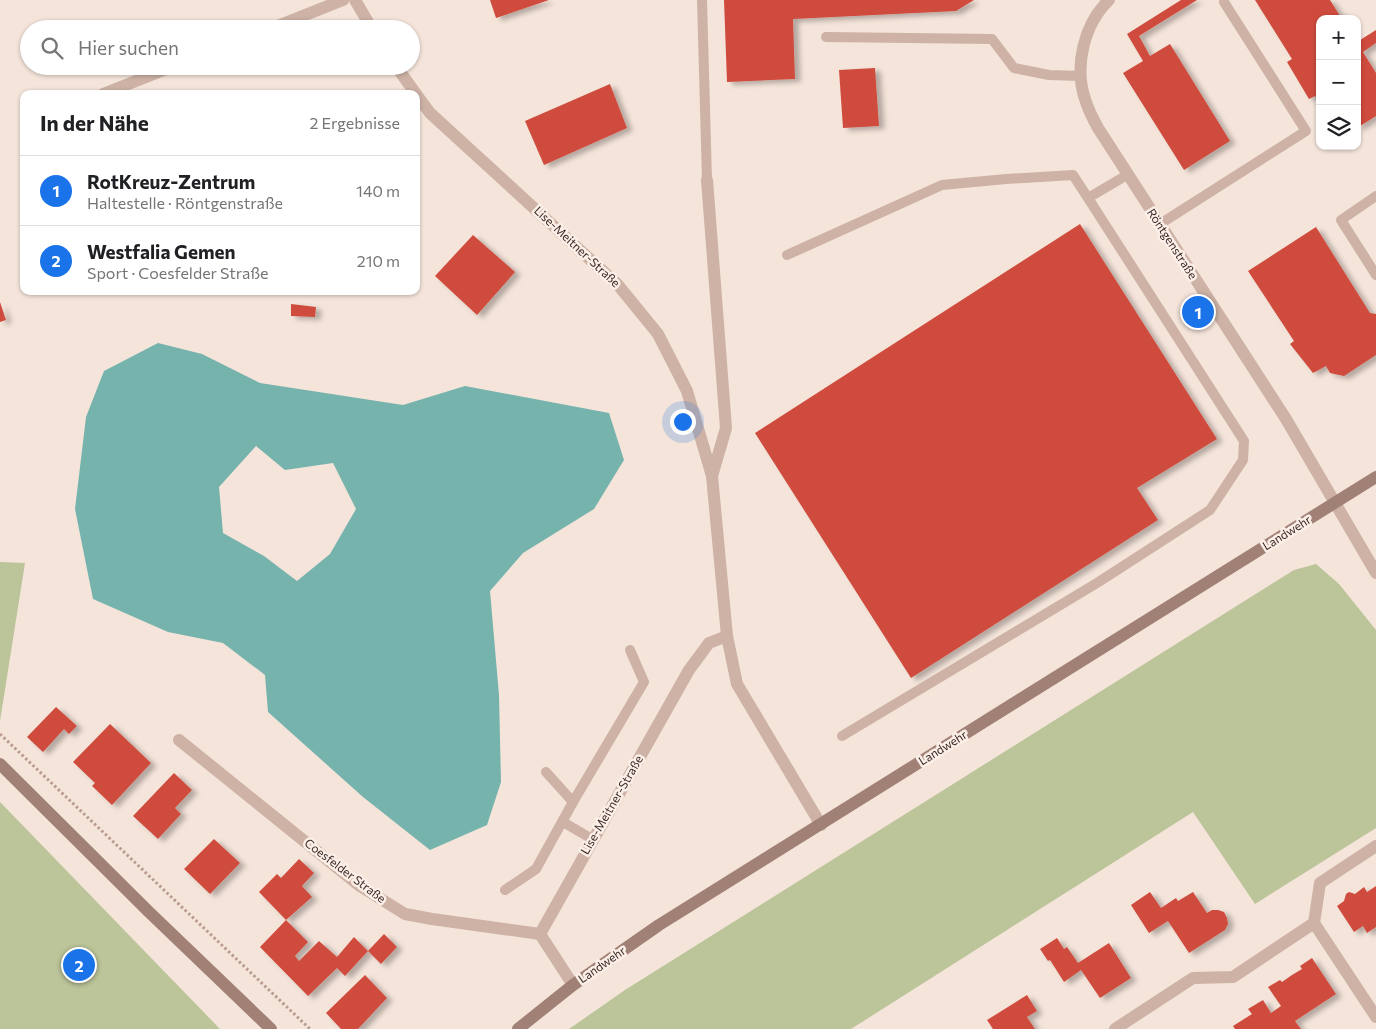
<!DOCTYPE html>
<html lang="de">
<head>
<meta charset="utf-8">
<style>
	body { margin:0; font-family:Commissioner,sans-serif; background:#f2f2f2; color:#202124 }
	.controls { position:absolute; right:15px; top:15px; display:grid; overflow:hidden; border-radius:10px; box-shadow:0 1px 4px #0004 }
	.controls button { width:45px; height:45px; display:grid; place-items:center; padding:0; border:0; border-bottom:1px solid #e0e0e0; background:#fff; color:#202124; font:25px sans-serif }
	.you { position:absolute; left:682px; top:421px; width:18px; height:18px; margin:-12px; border:4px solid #fff; border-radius:50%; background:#1a73e8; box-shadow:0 0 0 8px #1a73e833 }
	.badge { display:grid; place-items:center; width:32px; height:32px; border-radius:50%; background:#1a73e8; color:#fff; font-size:16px; font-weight:700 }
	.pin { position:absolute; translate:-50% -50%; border:2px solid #fff; box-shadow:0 1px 5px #0006 }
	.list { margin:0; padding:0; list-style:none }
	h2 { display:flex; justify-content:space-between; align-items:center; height:65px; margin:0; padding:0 20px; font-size:21px }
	h2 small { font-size:16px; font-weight:400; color:#757577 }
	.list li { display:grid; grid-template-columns:32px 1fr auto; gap:15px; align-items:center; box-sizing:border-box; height:70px; padding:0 20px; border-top:1px solid #e0e0e0 }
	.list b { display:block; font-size:19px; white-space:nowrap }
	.list p { margin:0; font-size:16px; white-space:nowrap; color:#757577 }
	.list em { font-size:16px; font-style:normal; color:#757577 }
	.icon { flex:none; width:28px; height:28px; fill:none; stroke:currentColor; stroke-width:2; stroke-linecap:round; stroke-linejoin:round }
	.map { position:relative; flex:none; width:1376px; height:1029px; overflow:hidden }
	.search { position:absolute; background:#fff; box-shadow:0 1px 4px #0004; left:20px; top:20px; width:400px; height:55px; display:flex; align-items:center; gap:12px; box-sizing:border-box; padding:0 18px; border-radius:28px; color:#757577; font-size:19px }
	.panel { position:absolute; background:#fff; box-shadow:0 1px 4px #0004; left:20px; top:90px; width:400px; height:205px; border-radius:10px }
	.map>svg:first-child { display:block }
	.green { fill:#bcc499 }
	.water { fill:#77b3ad; fill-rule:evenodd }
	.building { fill:#cf4c3d; filter:url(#shadow) }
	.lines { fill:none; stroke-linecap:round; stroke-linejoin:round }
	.path { stroke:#b99b8f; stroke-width:3; stroke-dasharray:2.5 2.5; stroke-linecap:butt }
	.lane { stroke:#cdb2a5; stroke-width:10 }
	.street { stroke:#cdb2a5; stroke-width:12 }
	.secondary { stroke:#a18076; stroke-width:12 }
	.labels { text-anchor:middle; stroke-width:5; stroke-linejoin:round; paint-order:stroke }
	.street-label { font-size:12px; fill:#382a27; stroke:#fbefe7 }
</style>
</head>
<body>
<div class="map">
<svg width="1376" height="1029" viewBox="0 0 1376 1029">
	<defs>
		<filter id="shadow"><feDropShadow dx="5.5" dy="3" stdDeviation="2.5" flood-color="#0004"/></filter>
	</defs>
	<rect width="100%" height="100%" fill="#f4e4da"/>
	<g class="green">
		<path d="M0,562L25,563L0,721Z"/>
		<path d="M1316,564L1339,584L1376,630V828L1255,904L1193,812L851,1029H569L625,990L1294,570Z"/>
		<path d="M0,802L220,1029H0Z"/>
	</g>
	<path class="water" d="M158,343L202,354L260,383L403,405L465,386L609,413L624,460L594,509L523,553L490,591L499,695L501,782L487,825L430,850L363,797L268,712L265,675L223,643L168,632L93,599L75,509L86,417L104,371ZM256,446L285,470L333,463L356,509L330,554L297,581L264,556L223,533L219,487Z"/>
	<g class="building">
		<path d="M490,0H549L496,18Z"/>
		<path d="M724,0H974L956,11L793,19L795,79L727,82Z"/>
		<path d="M1181,0H1197L1139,36L1150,56L1170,44L1230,141L1184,170L1123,73L1143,61L1127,34Z"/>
		<path d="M1255,0H1330L1342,19H1320V103L1315,96L1309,99L1287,62L1292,59Z"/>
		<path d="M1376,30V43L1363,52L1376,73V116L1357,128V42Z"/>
		<path d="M875,68L879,126L843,128L839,70Z"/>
		<path d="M610,84L627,128L544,165L525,121Z"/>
		<path d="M1080,224L1217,439L1137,488L1158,520L911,678L755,433Z"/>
		<path d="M1316,227L1370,313L1376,314V355L1344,376L1330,373L1326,366L1313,373L1290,344L1294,341L1248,271Z"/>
		<path d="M473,235L515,272L477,315L435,276Z"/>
		<path d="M0,302L6,320L0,322Z"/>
		<path d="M291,304L316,307L315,317L291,316Z"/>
		<path d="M56,707L77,726L69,734L64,729L43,752L27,737Z"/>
		<path d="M110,724L151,763L112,805L92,786L95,783L73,762Z"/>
		<path d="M174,773L192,790L175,808L181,814L158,839L133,816Z"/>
		<path d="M214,839L240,863L210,894L184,869Z"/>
		<path d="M299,859L314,873L302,886L312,897L286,920L259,892L277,874L281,878Z"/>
		<path d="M1376,886V927L1367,933L1363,926L1354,932L1337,906L1344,901L1346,894L1349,892L1355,894L1364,887L1367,892Z"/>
		<path d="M1150,892L1161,908L1176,898L1178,901L1193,892L1207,913L1212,910H1218L1224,912L1227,918L1228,924L1225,930L1189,953L1168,921L1149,933L1131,905Z"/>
		<path d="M286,920L308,942L295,956L299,961L319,941L337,957L354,937L368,951L345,976L337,968L308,996L260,947Z"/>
		<path d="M384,934L397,947L381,964L368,951Z"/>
		<path d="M1057,938L1064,949L1067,947L1078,963L1109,943L1131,978L1100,998L1081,970L1064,982L1050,960L1048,961L1040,949Z"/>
		<path d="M1312,958L1336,994L1295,1021L1301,1029H1235L1233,1026L1252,1014L1248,1009L1263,1000L1271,1013L1281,1006L1268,987L1280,980L1282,982L1292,975L1302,969L1300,966Z"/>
		<path d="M365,975L387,998L358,1029H341L326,1013Z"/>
		<path d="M1027,995L1037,1011L1027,1017L1035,1029H993L987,1020Z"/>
	</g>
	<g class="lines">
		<path class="path" d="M0,734L310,1029"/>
		<g class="lane">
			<path d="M702,0L707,180"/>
			<path d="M826,37L992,39L1014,68L1049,75L1081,76"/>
			<path d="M1376,196L1341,220L1376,275"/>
			<path d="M1160,224L1306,131L1224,2"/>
			<path d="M787,255L942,185L1006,179L1073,175L1088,198L1127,175"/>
			<path d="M842,736L1097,583L1210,510L1243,460L1244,441L1088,198"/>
			<path d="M546,772L573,802"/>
			<path d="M563,822L592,839"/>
			<path d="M505,890L536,869L573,802L644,682L630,650"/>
		</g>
		<g class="street">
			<path d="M355,0L372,29"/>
			<path d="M1109,0C1084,24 1074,66 1085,99C1088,109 1093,119 1098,128L1286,419L1376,573"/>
			<path d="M270,29L343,0"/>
			<path d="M396,66L416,94"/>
			<path d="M103,94L174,66"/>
			<path d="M416,94L430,113L618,285L658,334L687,391L712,476L727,636L737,684L821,825"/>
			<path d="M707,180L726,428L712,476"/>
			<path d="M179,740L360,886L405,914L432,919L540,934"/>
			<path d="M1314,923L1376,1017"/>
			<path d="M573,985L540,934L689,670L709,643L727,636"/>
			<path d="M1115,1029L1193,978L1233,977L1314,923L1320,883L1376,846"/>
		</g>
		<g class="secondary">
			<path d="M0,764L149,912L271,1029"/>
			<path d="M518,1029L573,985L659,925L1376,477"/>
		</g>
	</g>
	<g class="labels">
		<g class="street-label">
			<text transform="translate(1172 244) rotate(57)" y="4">Röntgenstraße</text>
			<text transform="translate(577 247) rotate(43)" y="4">Lise-Meitner-Straße</text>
			<text transform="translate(1287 533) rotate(-32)" y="4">Landwehr</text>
			<text transform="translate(943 748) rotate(-32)" y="4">Landwehr</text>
			<text transform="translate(612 805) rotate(-60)" y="4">Lise-Meitner-Straße</text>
			<text transform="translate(345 871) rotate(37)" y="4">Coesfelder Straße</text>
			<text transform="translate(602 965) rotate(-35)" y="4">Landwehr</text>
		</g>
	</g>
</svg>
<div class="controls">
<button>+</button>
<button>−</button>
<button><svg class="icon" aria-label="layers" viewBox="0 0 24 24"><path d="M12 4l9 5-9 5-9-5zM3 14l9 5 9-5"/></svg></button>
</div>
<div class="you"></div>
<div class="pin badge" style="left:1198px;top:312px">1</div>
<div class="pin badge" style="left:79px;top:965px">2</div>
<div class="search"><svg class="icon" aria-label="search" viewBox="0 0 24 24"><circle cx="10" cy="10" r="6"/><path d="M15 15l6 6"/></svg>Hier suchen</div>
<section class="panel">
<h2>In der Nähe<small>2 Ergebnisse</small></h2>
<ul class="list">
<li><span class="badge">1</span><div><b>RotKreuz-Zentrum</b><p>Haltestelle · Röntgenstraße</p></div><em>140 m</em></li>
<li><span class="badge">2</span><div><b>Westfalia Gemen</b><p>Sport · Coesfelder Straße</p></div><em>210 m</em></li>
</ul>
</section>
</div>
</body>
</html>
